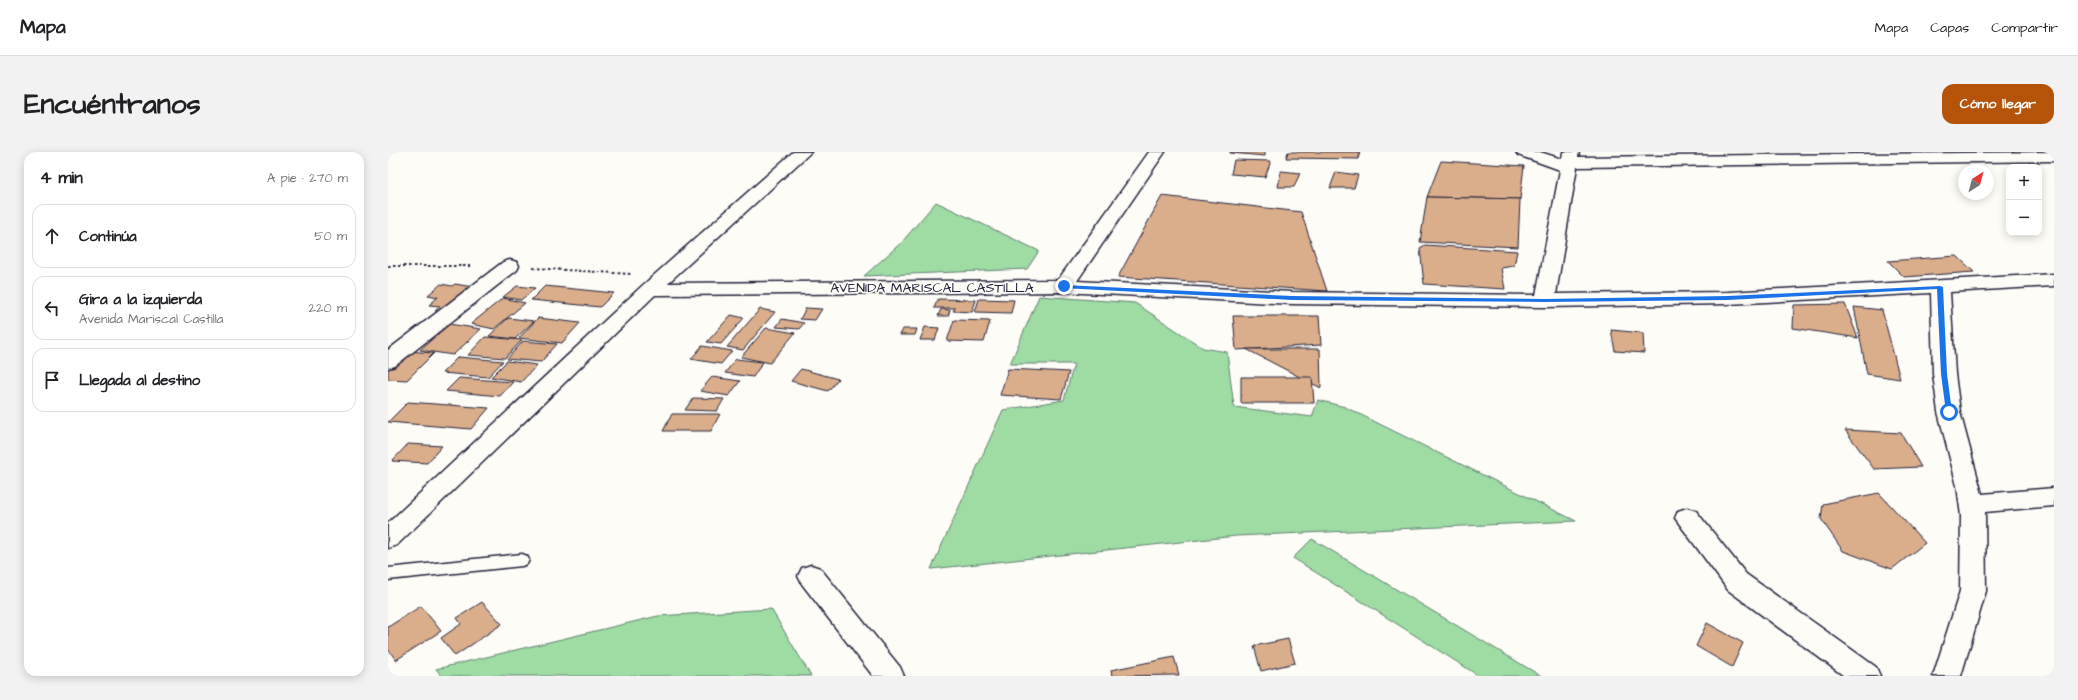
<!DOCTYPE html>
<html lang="es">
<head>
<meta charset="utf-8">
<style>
	body { margin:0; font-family:"Architects Daughter",sans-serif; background:#f2f2f2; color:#202124 }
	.controls { position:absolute; right:12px; top:12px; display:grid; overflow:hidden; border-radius:8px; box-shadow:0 2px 10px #0003 }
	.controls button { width:36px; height:36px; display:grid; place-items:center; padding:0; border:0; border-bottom:1px solid #e0e0e0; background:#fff; color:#202124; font:20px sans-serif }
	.compass { position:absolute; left:1570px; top:12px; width:36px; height:36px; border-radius:50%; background:#fff; box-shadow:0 2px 10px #0003; rotate:36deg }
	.stop { position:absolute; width:12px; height:12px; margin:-9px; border:3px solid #1a73e8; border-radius:50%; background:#fff }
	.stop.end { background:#1a73e8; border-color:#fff; box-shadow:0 1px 4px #0008 }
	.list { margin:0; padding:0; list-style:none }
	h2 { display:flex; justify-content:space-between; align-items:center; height:52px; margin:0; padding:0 16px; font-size:17px }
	h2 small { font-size:13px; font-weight:400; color:#757577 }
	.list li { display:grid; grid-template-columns:26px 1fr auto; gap:12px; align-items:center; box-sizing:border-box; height:64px; margin:0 8px 8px; padding:0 8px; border:1px solid #e0e0e0; border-radius:12px }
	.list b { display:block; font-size:15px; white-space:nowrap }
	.list p { margin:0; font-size:13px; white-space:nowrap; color:#757577 }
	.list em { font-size:13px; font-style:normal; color:#757577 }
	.icon { flex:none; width:22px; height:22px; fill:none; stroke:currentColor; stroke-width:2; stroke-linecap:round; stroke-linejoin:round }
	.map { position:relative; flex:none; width:1666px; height:524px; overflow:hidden; border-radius:12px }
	header { display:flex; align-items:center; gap:24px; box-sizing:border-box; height:56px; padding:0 20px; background:#fff; border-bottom:1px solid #e0e0e0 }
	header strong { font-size:19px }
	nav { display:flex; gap:22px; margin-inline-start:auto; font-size:14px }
	.intro { display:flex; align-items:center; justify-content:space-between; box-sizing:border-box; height:96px; padding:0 24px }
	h1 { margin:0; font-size:28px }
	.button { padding:10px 18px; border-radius:12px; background:#b45309; color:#fff; font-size:14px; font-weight:700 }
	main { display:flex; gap:24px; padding:0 24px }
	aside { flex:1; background:#fff; border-radius:12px; box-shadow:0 2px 10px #0003 }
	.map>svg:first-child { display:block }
	.green { fill:#9edca4; stroke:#607f70 }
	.building { fill:#daad8b; stroke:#22223b }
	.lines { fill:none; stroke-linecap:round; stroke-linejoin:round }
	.lane-casing { stroke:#22223b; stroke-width:3 }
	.street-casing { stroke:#22223b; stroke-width:3 }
	.path { stroke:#22223b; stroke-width:2; stroke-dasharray:2.5 2.5; stroke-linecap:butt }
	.lane { fill:#fdfcf7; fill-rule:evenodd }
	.street { fill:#fdfcf7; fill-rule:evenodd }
	.route { fill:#1a73e8 }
	.labels { text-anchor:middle; stroke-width:3; stroke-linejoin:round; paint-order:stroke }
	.street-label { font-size:14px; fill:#22223b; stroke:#fdfcf7 }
</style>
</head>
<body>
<header>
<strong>Mapa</strong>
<nav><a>Mapa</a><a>Capas</a><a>Compartir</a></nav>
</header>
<div class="intro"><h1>Encuéntranos</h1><a class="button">Cómo llegar</a></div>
<main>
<aside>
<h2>4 min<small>A pie · 270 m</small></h2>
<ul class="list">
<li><svg class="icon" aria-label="ahead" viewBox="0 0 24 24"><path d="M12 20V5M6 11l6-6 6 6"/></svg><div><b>Continúa</b></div><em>50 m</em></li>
<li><svg class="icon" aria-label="left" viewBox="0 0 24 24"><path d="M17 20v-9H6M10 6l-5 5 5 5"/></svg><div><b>Gira a la izquierda</b><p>Avenida Mariscal Castilla</p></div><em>220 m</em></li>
<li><svg class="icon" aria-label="arrive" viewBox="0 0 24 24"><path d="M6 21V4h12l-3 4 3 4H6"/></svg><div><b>Llegada al destino</b></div></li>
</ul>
</aside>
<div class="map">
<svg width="1666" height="524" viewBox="0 0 1666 524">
	<rect width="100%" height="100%" fill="#fdfcf7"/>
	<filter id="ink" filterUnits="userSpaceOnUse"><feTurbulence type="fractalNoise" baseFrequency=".025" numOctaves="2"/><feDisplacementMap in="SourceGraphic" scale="8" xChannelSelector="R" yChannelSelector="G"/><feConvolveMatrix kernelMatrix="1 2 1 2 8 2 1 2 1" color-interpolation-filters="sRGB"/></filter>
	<g filter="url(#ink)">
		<g class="green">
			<path d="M548,50L651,99L639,117L476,124L514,90Z"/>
			<path d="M651,144L747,151L815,196L839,200L846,255L924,265L930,248L957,255L1188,369L848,384L543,417L615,258L676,248L686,212H622Z"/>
			<path d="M924,387L1153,524H1091L905,406Z"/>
			<path d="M383,457L423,524H54L48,517L270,464Z"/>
		</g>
		<g class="building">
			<path d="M842,0H877V4L842,1Z"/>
			<path d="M900,0H972L970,7L898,6Z"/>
			<path d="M846,8L883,9L877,25L843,22Z"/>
			<path d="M1053,9L1136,14L1132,47L1039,45Z"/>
			<path d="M893,19L912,21L906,35H890Z"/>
			<path d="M948,20L970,23L966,36H942Z"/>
			<path d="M774,44L913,60L939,139L730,125Z"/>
			<path d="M1039,45L1132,47L1130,95L1032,90Z"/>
			<path d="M1037,93L1129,99L1126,114L1113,116L1117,137L1036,132L1032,96Z"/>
			<path d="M1569,104L1586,120L1516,125L1500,109Z"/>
			<path d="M53,132L64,134L67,132L85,135L55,160L47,159L52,154L41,153L50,145L40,143Z"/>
			<path d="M129,134L147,136L133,148L115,145Z"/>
			<path d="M157,134L226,141L212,155L143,148Z"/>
			<path d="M115,146L137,151L106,177L83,172Z"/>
			<path d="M550,147L588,148L584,160L565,159L567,156H546Z"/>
			<path d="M591,147L626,148L623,161L587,160Z"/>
			<path d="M1457,152L1470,186L1405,176L1406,153Z"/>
			<path d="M1466,155L1494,158L1512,227L1479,222Z"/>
			<path d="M418,156L434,157L427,168L412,167Z"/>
			<path d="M372,157L387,160L355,198L339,195Z"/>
			<path d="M553,157L562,158L560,164H550Z"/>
			<path d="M343,163L356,166L333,192L319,190Z"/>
			<path d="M845,164H931L933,193L848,198Z"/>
			<path d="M120,166L146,169L127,187L101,184Z"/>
			<path d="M150,166L192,171L174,191L131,186Z"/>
			<path d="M394,167L416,171L411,177L388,175Z"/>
			<path d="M566,168L602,169L596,190L559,189Z"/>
			<path d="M61,172L93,177L65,203L32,198Z"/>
			<path d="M537,175L551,176L547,188H532Z"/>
			<path d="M378,176L407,181L382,211L353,205Z"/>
			<path d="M515,177H529L527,183H512Z"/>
			<path d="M1223,178L1255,181L1256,201L1227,199Z"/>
			<path d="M97,185L134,188L117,206L80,203Z"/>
			<path d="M135,189L169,192L153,210L119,207Z"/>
			<path d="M314,194L344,199L333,212L303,207Z"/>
			<path d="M858,197H932L933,236Z"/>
			<path d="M18,199L46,201L19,228L0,227V217Z"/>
			<path d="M70,205L115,209L100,225L54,221Z"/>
			<path d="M348,207L375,210L365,225L337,221Z"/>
			<path d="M119,209L149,213L133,230L103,225Z"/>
			<path d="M413,217L450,227L440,239L403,229Z"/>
			<path d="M620,217L681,220L673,247L612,243Z"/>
			<path d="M324,225L352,229L341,244L312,239Z"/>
			<path d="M853,225H924L926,251H853Z"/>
			<path d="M71,226L125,230L112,244L58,239Z"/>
			<path d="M305,246L336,247L329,259L297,258Z"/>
			<path d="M20,250L101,256L83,277L0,270Z"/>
			<path d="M284,262H332L323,279H275Z"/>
			<path d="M1457,278L1513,281L1533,315L1486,317Z"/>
			<path d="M20,292L54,294L39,311L4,309Z"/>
			<path d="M1491,341L1537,391L1504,417L1455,399L1433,367L1435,352Z"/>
			<path d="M94,450L114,472L67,504L53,486L73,472L69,466Z"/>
			<path d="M33,454L53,479L8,508L0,497V475Z"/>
			<path d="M1319,471L1355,491L1344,515L1308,494Z"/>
			<path d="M900,487L907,511L873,519L866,494Z"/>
			<path d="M786,505L791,523L724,524L723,518Z"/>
		</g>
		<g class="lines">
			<defs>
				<path id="lane" d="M134,402L139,404L141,408L139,412L134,414L0,428V416Z"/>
				<g id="street">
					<path d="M405,0H423L280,131L670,128L761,0H777L689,129L904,140L1148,143L1172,18L1130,3L1128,0H1152L1174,7L1175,0H1191L1190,5L1666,0V9L1189,15L1168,142L1340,140L1666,122V134L1562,140L1567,222L1572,260L1594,342L1666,336V354L1597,360L1598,439L1573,524H1545L1572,439L1573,364L1569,334L1550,260L1545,222L1543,141L1340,152L1157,155L904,152L676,140L267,143L9,393L0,396V371L255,133Z"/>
					<path d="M122,108L129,110L131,114L129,118L7,214L0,216V198L115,110Z"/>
					<path d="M1299,356L1308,359L1358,422L1488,515L1492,524H1456L1340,438L1287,366L1290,359Z"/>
					<path d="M423,413L432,416L512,515L516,524H485L414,432L410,424L414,416Z"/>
				</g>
			</defs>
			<use href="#lane" class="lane-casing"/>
			<use href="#street" class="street-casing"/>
			<g class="path">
				<path d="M0,114H82"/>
				<path d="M145,116L243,122"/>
			</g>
			<use href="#lane" class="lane"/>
			<use href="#street" class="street"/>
		</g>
	</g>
	<path class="route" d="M676,133L904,144L1157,147L1340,144L1552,134L1555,135L1559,222L1564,260L1561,262L1558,260L1553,222L1549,137L1340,148L1157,150L904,148L674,136Z"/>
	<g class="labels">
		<g class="street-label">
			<text x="544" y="140">AVENIDA MARISCAL CASTILLA</text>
		</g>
	</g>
</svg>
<div class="controls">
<button>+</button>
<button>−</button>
</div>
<svg class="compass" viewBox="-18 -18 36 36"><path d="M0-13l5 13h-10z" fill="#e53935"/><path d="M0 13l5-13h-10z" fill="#757577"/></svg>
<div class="stop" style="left:1561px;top:260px"></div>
<div class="stop end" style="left:676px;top:134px"></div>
</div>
</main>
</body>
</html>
